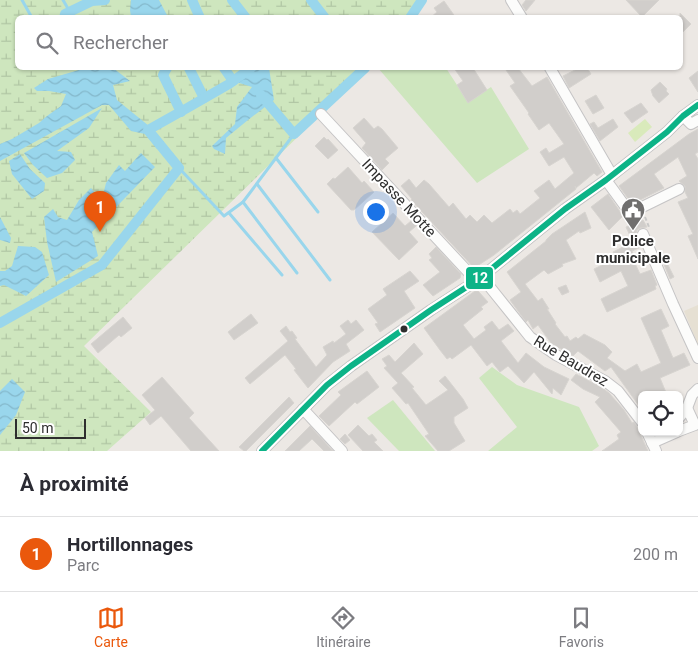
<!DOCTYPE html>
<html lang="fr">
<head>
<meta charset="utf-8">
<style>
	body { margin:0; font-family:Roboto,sans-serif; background:#f2f2f3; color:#2b2b33 }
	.controls { position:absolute; right:15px; bottom:15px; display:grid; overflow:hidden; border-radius:8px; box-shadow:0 1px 4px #0004 }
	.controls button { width:45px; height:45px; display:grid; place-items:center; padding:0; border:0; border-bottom:1px solid #e1e1e2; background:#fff; color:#2b2b33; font:25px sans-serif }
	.scale { position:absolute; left:15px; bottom:12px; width:71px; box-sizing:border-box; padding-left:5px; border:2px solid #2e2e2e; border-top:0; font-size:14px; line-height:18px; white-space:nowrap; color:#2e2e2e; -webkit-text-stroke:4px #fff; paint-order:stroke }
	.you { position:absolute; left:375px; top:211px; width:18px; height:18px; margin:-12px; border:4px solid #fff; border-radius:50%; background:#1a73e8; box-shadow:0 0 0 8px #1a73e833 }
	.badge { display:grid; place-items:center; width:32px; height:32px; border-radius:50%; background:#ea580c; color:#fff; font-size:16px; font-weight:700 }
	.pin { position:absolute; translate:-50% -41px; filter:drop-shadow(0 1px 2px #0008) }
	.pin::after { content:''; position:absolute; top:26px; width:18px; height:15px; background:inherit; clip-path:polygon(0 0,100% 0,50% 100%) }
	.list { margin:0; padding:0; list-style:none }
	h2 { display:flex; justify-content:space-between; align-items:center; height:65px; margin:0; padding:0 20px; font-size:21px }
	h2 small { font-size:16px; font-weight:400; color:#7c7c81 }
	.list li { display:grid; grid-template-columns:32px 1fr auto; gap:15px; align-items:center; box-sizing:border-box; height:75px; padding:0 20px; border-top:1px solid #e1e1e2 }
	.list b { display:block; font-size:19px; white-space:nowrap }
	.list p { margin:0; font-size:16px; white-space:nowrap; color:#7c7c81 }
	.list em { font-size:16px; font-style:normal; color:#7c7c81 }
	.icon { flex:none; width:28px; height:28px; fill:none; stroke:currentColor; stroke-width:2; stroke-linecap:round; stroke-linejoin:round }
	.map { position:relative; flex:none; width:698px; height:451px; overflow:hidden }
	.search { position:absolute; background:#fff; box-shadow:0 1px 4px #0004; left:15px; right:15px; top:15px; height:55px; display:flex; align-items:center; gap:12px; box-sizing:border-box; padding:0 18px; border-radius:8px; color:#7c7c81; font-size:19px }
	.sheet { height:140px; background:#fff }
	nav { display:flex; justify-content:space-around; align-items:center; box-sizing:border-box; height:70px; border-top:1px solid #e1e1e2; background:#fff; font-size:14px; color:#7c7c81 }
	nav a { display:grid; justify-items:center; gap:2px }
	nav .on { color:#ea580c }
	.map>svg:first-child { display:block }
	.education { fill:#e6e0d3 }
	.grass { fill:#cee6be }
	.wetland { fill:url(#wetland-marsh) }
	.pitch { fill:#d9eabb }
	.water { fill:url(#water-waves) }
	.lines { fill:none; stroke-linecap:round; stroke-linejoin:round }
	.stream { stroke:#99d6ec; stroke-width:3 }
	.canal { stroke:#99d6ec; stroke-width:10 }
	.building { fill:#d1cecb; stroke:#d7d4d0 }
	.minor-casing { stroke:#c5c4c5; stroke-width:12 }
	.path { stroke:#c9c9c8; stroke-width:2; stroke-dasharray:4 2.5; stroke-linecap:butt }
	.minor { stroke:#fcfcfb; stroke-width:10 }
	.bus-1-casing { stroke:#fff; stroke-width:10 }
	.bus-1 { stroke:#0cb387; stroke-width:6 }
	.bus-dot { fill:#2e2e2e; stroke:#fff; stroke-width:2 }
	.labels { text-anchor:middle; stroke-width:4; stroke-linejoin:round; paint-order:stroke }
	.street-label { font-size:15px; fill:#2e2e2e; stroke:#fff }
	.poi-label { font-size:15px; font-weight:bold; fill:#2e2e2e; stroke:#fff }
	.line-badge { stroke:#fff; stroke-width:2 }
	.badge-label { font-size:14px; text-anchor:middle; font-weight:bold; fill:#fff }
</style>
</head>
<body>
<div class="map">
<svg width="698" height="451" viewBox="0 0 698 451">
	<defs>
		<pattern id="wetland-marsh" width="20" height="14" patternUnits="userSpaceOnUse" patternTransform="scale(1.25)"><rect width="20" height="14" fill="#cee6be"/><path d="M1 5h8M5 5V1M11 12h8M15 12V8" fill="none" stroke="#b1c6a4"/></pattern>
		<pattern id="water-waves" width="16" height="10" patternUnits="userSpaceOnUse" patternTransform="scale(1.25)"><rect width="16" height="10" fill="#99d6ec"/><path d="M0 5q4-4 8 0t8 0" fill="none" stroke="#84b8cb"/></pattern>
	</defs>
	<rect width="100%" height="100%" fill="#ece8e4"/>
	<path class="education" d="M698,305V345L684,311Z"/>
	<g class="grass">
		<path d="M378,68H446L468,102L491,87L529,149L477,183Z"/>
		<path d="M492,367L517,385L579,407L599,446L592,451H488L517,427L479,378Z"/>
		<path d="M393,400L435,451H399L367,418Z"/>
	</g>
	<path class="wetland" d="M0,0H426L412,18H18V68H364L317,118L84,346L151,412L107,451H0Z"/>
	<path class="pitch" d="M645,119L652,127L635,142L628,133Z"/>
	<g class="water">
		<path d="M131,0H159L168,17H131L130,10Z"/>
		<path d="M79,68H113L130,81L113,85L117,100L149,126L164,142L157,149L145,134L131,131L109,105H102L0,161V144L12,139L39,123L47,116L61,106L66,94L49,91H37L34,88L48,79L79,70Z"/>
		<path d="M251,68H269L274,100L248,120L226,138L225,154L214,149L212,146L235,124L237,107L252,87L233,81Z"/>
		<path d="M102,108L89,128L57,151L71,152L75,160L62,173L47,178L33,165L24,153Z"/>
		<path d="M141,153L155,167L92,232L98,256L56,282L47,242L44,217L53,209L58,217L67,220L79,200L91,188L95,193L104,191L106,183L119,165L125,171Z"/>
		<path d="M20,154L30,169L45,183L44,191L32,199L12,174L9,161Z"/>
		<path d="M0,217L11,238L10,243L0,240Z"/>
		<path d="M18,246L35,247L42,252L49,275L26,296L4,285L0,286V271H5L12,266Z"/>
		<path d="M12,379L25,392L16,415L0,435V391Z"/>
	</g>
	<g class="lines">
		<g class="stream">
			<path d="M22,0L31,16L34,18"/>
			<path d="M63,0L70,12"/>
			<path d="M276,158L318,212"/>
			<path d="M179,168L224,216L243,202L294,134"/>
			<path d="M257,184L330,280"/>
			<path d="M243,202L297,273"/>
			<path d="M229,213L282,275"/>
		</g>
		<g class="canal">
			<path d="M192,0L200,18"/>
			<path d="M232,0L246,18"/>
			<path d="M311,0L325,18"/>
			<path d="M64,18L65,14L92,1L105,0"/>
			<path d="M410,18L422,0"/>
			<path d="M167,68L163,75L181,112"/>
			<path d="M189,68L204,98"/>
			<path d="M224,68L233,81"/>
			<path d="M261,95L294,134L365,68"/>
			<path d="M0,323L102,265L179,168L148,130L189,107L229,84L251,68"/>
		</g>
	</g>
	<g class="building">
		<path d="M526,0H535L526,11L522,5Z"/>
		<path d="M626,0H659L642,17Z"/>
		<path d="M444,1L456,18H430L437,12L434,8Z"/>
		<path d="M680,13L691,24L680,35Z"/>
		<path d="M454,68H473L487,90L468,103L457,85L463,81Z"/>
		<path d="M509,68H518L532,86L547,77L602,172L597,176L594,173L576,188L575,186L576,189L494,255L474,268L411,200L412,199L401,186L409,179L416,188L424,180L429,184L449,207L453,203L466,219L470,215L477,222L484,215L492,223L510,209L513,213L517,210L520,214L540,198L534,191L549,180L555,189L574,173L564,157L549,166L540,152L546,148L549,153L564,144L549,123L539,130L528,114L529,113L510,86L515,83L506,70Z"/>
		<path d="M579,68H587L591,74L569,88L563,76Z"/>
		<path d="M698,71V92L689,78Z"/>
		<path d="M660,82L667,89L666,91L669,94L659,103L653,96L651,90Z"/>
		<path d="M596,95L604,108L593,114L585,101Z"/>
		<path d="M641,103L648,112L632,123L624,113Z"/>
		<path d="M364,118L374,129L378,126L382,129L398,148L385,159L389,163L382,170L362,148L366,143L353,128Z"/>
		<path d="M613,119L618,127L600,141L590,124L594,122L598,128Z"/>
		<path d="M698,129V152L695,154L698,159V259L688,236L693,234L678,202L688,198L685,192V186L679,181L687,176L678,157L654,174L664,188L632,204L619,186L689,134Z"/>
		<path d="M324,137L327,140L328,139L338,150L328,159L315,146Z"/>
		<path d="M348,167L362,183L364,181L374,192L354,210H351L327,184L333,178L335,179Z"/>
		<path d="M608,194L623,216L609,230L591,207Z"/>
		<path d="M585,212L591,228L580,233L579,231L566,240L576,259L562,264L563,266L548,274L544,270L525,284L538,301L542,298L549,309H547L556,323L555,324L565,337L567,336L570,341L576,337L578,339L584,334L605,345L612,352L607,358L625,371L637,364L641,372L661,363L641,318L661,309L669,326L661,330L673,358L684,353L690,365L660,378L667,395H642V410L611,367L605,371L578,351L573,356L554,345L551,343L538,325L533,329L528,320L526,322L510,300L521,292L507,272L546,241V240L552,234Z"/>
		<path d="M393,213L405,226L411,221L416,226L409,232L418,242L399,260L372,232Z"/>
		<path d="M643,220L647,227L640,228L637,230L636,234L641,247L632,251L634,256L632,257L640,274L651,270L657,285L655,286L656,289L607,312L601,299L628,286L621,271L600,282L594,269L616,258L613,252L633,242L626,227Z"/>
		<path d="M436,247L461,274L460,278L433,296L423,285L440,272L429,260L432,258L429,254Z"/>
		<path d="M666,261L674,277L670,279L663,262Z"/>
		<path d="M410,271L419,281L404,291L415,308L380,332L375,324L378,323L368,309L387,295L383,289Z"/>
		<path d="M566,285L569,292L562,295L558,288Z"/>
		<path d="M475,291H478L488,302L481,307L483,309L463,325L474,339L486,330L484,327L492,321L499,330L508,324L514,331L501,341L518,363L526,353L544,367L569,379L561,395L553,388L552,394L534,372L524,383L508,366L500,372L492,362L487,366L471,345L452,359L450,357L447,359L440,350L424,328Z"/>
		<path d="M251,314L258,323L234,340L228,332Z"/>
		<path d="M123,317L132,328L121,337L119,335L98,353L91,344Z"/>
		<path d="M348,320L351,324L356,320L364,330L346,344L350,351L333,362L308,388L294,370L296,369L285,355L250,384L245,378L288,341L280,331L286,326L290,332L292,331L297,338L295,339L316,367L327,355L323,347L333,341L334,343L346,334L340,326Z"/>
		<path d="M414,343L423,354L401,373L414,387L412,388L426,405L448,390L439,381L445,376L463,399L468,408L454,417V423L465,441L449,451H438L425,436L429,434L408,403L406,404L392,388L398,383L384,368L387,366L382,359L389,355L395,362Z"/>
		<path d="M367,371L379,387L357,404L355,402L329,426L319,416L341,395L338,392Z"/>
		<path d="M576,374L601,387L609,393L624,410L632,423L634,422L636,425L648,451H602L619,439L617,435L621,432L595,402L600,397L583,389L571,380Z"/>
		<path d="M162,377L194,413L189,418L219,451H191L161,416L150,425L145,418L155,410L142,395Z"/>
		<path d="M289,397L294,403L246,451H244L239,447Z"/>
		<path d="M358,425L369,436L372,434L377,440L374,442L383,451H363L348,435Z"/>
		<path d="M310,426L333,451H324L312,439L299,451H285Z"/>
		<path d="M345,434L350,440L345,444L340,439Z"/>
	</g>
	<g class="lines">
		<defs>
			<g id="minor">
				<path d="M511,0L522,18"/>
				<path d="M550,68L612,175"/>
				<path d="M321,114L470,274L489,286L530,337L556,355L605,381L618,391L642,422"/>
				<path d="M683,116L691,124L698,120"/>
				<path d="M606,180L630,213L679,189"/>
				<path d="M643,234L673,304L698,358"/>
				<path d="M687,408L692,395L698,389"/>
				<path d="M303,409L342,451"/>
				<path d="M679,418L687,408L695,425L679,431"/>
				<path d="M647,432L656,451"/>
				<path d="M652,443L677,432"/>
				<path d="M262,451L327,385L351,366L431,310L479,279L565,209L606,180L667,132L683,116L698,105"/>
			</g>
		</defs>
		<use href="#minor" class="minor-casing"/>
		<path class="path" d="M645,217L649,227"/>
		<use href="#minor" class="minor"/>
		<defs>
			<path id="bus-1" d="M262,451L327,385L351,366L431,310L479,279L565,209L606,180L667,132L683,116L698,105"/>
		</defs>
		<use href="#bus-1" class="bus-1-casing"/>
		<use href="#bus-1" class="bus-1"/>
	</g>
	<defs>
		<symbol id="civic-pin" viewBox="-11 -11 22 30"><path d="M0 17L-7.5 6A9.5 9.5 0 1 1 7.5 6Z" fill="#706f6e" stroke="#fff"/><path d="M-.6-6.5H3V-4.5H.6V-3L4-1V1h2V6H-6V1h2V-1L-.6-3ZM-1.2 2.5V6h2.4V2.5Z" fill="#fff"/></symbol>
	</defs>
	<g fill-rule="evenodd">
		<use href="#civic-pin" x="619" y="196" width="28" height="38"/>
	</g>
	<circle class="bus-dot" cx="404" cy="329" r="4.5"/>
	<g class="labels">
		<g class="street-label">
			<text transform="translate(399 198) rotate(47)" y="5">Impasse Motte</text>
			<text transform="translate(571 361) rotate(31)" y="5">Rue Baudrez</text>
		</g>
		<g class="poi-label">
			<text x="633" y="246">Police<tspan x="633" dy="17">municipale</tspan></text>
		</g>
	</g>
	<rect class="line-badge" x="465" y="266" width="29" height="24" rx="5" fill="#0cb387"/>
	<g class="badge-label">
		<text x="480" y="283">12</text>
	</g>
</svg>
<div class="controls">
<button><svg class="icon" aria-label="locate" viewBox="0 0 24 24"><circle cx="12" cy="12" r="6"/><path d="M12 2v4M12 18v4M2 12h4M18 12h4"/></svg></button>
</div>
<div class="scale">50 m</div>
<div class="you"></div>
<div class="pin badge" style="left:100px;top:232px">1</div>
<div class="search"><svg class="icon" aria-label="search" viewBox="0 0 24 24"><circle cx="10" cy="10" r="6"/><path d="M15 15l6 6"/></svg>Rechercher</div>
</div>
<section class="sheet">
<h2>À proximité<small></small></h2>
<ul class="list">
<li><span class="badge">1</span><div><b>Hortillonnages</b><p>Parc</p></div><em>200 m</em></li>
</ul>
</section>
<nav>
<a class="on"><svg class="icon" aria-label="map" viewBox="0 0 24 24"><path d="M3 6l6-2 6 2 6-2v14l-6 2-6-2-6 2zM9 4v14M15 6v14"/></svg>Carte</a>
<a><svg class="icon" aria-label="directions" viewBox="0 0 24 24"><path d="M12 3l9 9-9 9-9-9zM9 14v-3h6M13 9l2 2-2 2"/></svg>Itinéraire</a>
<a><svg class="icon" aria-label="saved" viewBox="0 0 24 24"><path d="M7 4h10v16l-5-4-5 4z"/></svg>Favoris</a>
</nav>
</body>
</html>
